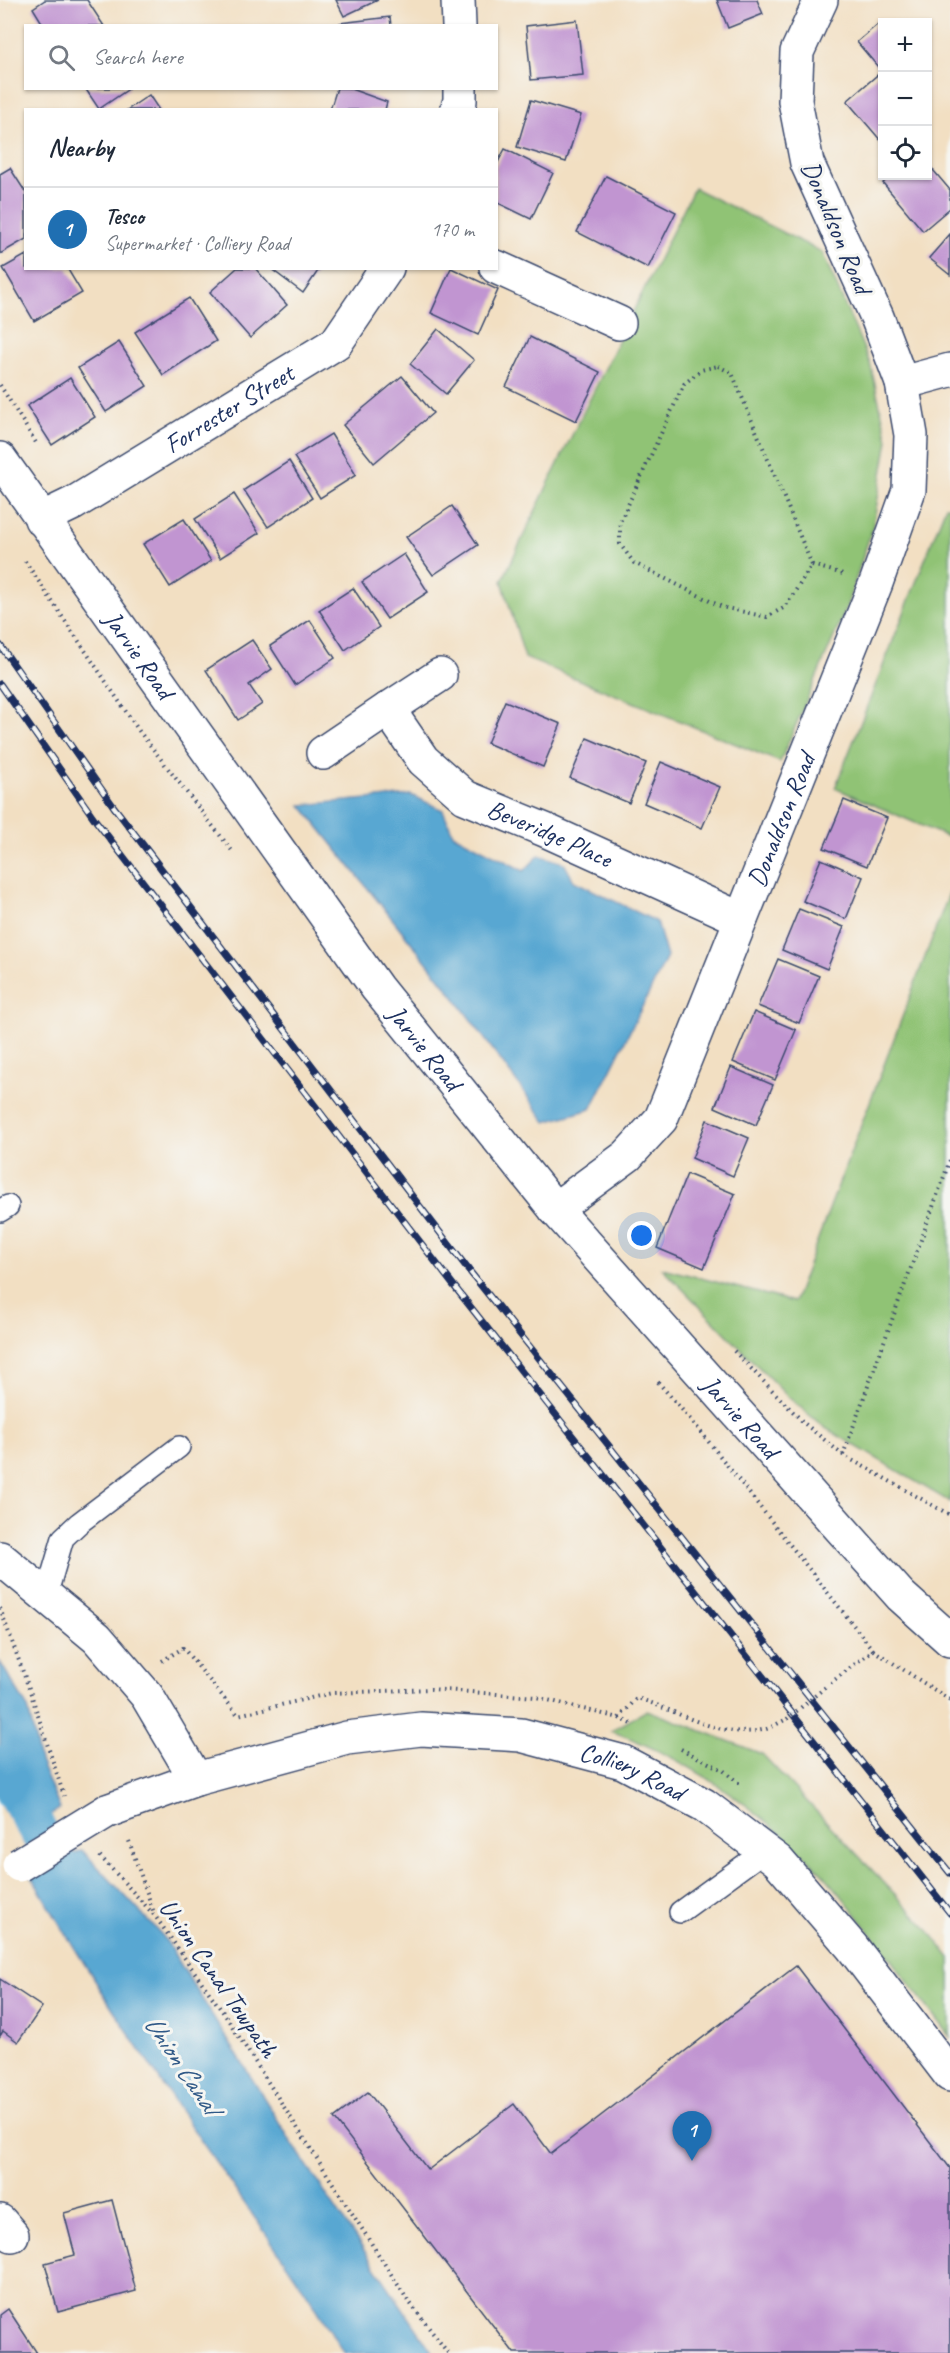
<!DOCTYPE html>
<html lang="en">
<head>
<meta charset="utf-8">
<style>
	body { margin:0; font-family:Caveat,sans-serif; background:#f2f2f3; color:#1f2937 }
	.controls { position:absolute; right:18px; top:18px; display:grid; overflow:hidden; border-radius:0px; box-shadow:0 2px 4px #0004 }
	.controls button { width:54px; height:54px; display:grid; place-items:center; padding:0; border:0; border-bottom:2px solid #e0e1e3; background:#fff; color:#1f2937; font:30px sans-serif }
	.you { position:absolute; left:642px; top:1236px; width:21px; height:21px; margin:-15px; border:4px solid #fff; border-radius:50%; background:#1a73e8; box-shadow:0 0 0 9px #1a73e833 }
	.badge { display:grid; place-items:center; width:39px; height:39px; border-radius:50%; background:#1f6fb2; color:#fff; font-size:20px; font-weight:700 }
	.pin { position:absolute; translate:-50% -50px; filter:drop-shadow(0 2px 3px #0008) }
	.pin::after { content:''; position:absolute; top:32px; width:21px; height:18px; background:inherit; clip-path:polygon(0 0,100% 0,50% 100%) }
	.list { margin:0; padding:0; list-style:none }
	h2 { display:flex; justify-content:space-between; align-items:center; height:78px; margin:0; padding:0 24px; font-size:26px }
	h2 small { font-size:20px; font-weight:400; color:#747a83 }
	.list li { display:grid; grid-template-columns:39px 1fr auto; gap:18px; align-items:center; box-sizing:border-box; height:84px; padding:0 24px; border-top:2px solid #e0e1e3 }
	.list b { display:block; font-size:22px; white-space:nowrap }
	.list p { margin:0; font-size:20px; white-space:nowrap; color:#747a83 }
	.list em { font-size:20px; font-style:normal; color:#747a83 }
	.icon { flex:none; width:33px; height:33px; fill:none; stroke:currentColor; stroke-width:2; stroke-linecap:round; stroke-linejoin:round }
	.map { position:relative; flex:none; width:950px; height:2353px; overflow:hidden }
	.search { position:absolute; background:#fff; box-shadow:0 2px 4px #0004; left:24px; top:24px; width:474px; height:66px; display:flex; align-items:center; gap:15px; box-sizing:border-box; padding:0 21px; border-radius:0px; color:#747a83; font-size:22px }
	.panel { position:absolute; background:#fff; box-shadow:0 2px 4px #0004; left:24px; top:108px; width:474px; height:162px; border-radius:0px }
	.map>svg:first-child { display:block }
	.green { fill:#90c374; stroke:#567969; stroke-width:1.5 }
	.water { fill:#58a7d2; stroke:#3a6b98; stroke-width:1.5 }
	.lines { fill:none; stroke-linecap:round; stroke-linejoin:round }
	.canal { stroke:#58a7d2; stroke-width:39 }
	.building { fill:#c195d1 }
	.service-casing { stroke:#3b496d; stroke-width:24 }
	.minor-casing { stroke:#3b496d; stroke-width:36 }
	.tertiary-casing { stroke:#3b496d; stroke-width:36 }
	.path { stroke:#3b496d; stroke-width:4; stroke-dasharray:1.5 4.5; stroke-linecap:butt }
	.service { stroke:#fff; stroke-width:21 }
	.minor { stroke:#fff; stroke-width:33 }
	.tertiary { stroke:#fff; stroke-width:33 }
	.rail-casing { stroke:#1b2f5e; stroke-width:7 }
	.rail { stroke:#f6f6f2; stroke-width:4.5; stroke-dasharray:14; stroke-linecap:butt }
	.minor-bridge-casing { stroke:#3b496d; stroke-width:36; stroke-linecap:butt }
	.path-bridge { stroke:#3b496d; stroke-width:4; stroke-dasharray:1.5 4.5; stroke-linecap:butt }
	.minor-bridge { stroke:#fff; stroke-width:33 }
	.labels { text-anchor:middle; stroke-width:6; stroke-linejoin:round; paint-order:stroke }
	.street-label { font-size:26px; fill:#1b2f5e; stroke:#f6f6f2 }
	.water-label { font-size:27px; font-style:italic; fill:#305987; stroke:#f6f6f2 }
</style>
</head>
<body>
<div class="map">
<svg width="950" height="2353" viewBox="0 0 950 2353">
	<rect width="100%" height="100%" fill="#f6f6f2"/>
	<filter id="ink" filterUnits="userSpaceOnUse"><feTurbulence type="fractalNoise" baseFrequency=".0167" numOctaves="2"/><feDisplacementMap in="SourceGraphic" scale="12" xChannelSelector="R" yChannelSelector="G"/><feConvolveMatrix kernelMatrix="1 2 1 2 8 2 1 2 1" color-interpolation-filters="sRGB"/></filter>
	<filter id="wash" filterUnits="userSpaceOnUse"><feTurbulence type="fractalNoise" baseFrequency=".008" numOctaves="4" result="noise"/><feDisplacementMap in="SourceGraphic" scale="24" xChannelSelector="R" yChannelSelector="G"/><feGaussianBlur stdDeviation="1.35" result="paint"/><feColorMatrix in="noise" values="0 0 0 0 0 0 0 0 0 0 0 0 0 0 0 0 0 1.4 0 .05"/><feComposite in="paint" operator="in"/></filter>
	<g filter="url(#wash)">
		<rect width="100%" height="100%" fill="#f2dfc2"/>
		<g class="green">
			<path d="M694,188L822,252L870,363L888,440L873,526L846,609L780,762L525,658L502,581L551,478Z"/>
			<path d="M946,506H950V838L835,788Z"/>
			<path d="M950,891V1502L825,1428L788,1397L662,1268L794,1302Z"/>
			<path d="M647,1710L762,1754L927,1928L950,1958V2037C924,2003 898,1969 872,1935C856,1914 839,1891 821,1872C761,1810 692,1760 611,1731Z"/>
		</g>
		<g class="water">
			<path d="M411,795L443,810L453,834L524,871L539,855L564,863L574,881L657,922L667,957L591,1109L546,1122L446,986L301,805Z"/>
			<path d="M0,1662L28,1708L40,1761L60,1809L25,1828L0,1782Z"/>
			<path d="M82,1850L163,1936L294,2146L433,2353H345L341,2349C307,2289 266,2235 227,2178C158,2080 92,1979 31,1876L55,1862Z"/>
		</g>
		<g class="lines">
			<path class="canal" d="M0,1765L66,1879"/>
		</g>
		<g id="blocks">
			<g class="building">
				<path d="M45,0H87L104,26H44L33,8Z"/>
				<path d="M336,0H378L344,16Z"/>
				<path d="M717,0H757L763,14L728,28Z"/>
				<path d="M390,17L391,26H340V23Z"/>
				<path d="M577,20L583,75L531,80L526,26Z"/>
				<path d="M878,24L882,29V63L878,67L857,42Z"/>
				<path d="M882,71V142L847,101Z"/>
				<path d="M85,88H130L99,109Z"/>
				<path d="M337,88H348L387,102L385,110H330Z"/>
				<path d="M149,95L159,110H127Z"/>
				<path d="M531,100L581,115L566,162L517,147Z"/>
				<path d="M505,149L553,173L531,219L496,202V166Z"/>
				<path d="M928,164L950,190V208L923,231L883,183L891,176H928Z"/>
				<path d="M10,168L26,193V239L0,254V174Z"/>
				<path d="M606,176L676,212L648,268L577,232Z"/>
				<path d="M950,234V275L929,258Z"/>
				<path d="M26,255V268H67L82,293L34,321L3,268Z"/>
				<path d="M237,268H255L287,305L250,338L210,292Z"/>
				<path d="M270,268H320L303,293Z"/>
				<path d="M451,268L498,290L478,335L431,313Z"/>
				<path d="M189,298L216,341L163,375L135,332Z"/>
				<path d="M438,329L474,360L446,394L410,364Z"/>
				<path d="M530,337L600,372L576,421L506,387Z"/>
				<path d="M119,342L147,386L106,412L78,368Z"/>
				<path d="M402,376L433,413L374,463L343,425Z"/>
				<path d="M70,378L95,417L52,445L27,406Z"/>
				<path d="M331,434L356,475L320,498L294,457Z"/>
				<path d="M289,461L312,498L268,527L244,490Z"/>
				<path d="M234,494L259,533L220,558L195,519Z"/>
				<path d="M452,506L478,545L433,575L406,537Z"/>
				<path d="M184,519L211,561L170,587L143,544Z"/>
				<path d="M404,554L428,592L387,619L362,582Z"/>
				<path d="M353,588L379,627L345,650L319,610Z"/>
				<path d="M310,620L335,658L295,685L270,646Z"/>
				<path d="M252,640L272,669L249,685L262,704L238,720L206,670Z"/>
				<path d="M505,701L561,724L543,767L487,743Z"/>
				<path d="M587,738L646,763L629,803L570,778Z"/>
				<path d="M661,762L720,787L702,828L644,803Z"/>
				<path d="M844,800L887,818L867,866L824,848Z"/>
				<path d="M821,859L863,877L846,919L803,901Z"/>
				<path d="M799,909L844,927L827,969L782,950Z"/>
				<path d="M778,959L819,976L799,1023L758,1006Z"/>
				<path d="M754,1012L796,1030L775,1080L733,1062Z"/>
				<path d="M731,1067L773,1085L756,1125L715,1107Z"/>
				<path d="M707,1120L749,1138L733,1176L692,1158Z"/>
				<path d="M687,1174L735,1194L704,1268L657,1248Z"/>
				<path d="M796,1966L950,2168V2353H514L334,2118L368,2092L428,2170L514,2104L551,2154Z"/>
				<path d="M0,1979L42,2007L18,2042L3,2031L0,2036Z"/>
				<path d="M112,2200L136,2291L58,2312L45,2263L75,2255L64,2213Z"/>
				<path d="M8,2309L37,2353H0V2315Z"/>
			</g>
		</g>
	</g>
	<g filter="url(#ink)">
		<use href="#blocks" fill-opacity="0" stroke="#3b496d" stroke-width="1.5"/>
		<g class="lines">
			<defs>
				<g id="service">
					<path d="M0,1211L8,1206"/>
					<path d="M46,1596L63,1538L79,1523L179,1447"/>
					<path d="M680,1912L764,1851"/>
				</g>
				<g id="minor">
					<path d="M458,0L459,26"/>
					<path d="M457,110L460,101V88"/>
					<path d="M496,267L619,323"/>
					<path d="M902,383L950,370"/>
					<path id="s1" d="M41,519L74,503L336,343L387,268"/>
					<path id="s2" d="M440,675L388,709L423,760L465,797L545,830L741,919"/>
					<path d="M323,753L388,709"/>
					<path id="s3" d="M555,1209L627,1156L661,1119L876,583L909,490L911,435L902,383L877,317L807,163L795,101L797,52L821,0"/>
					<path d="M0,1558L97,1638L147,1696L196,1779"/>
					<path id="s4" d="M107,1811L196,1779L347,1738L421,1729L521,1735L623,1762L704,1805L778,1861L852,1947L950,2075"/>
					<path d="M0,2221L12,2235"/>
				</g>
				<g id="tertiary">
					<path id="s5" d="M0,459L377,988L555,1209L901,1596L950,1640"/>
				</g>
			</defs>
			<use href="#service" class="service-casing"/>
			<use href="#minor" class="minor-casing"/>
			<use href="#tertiary" class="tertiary-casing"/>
			<g class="path">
				<path d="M718,366L732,373L812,565L785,607L767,617L722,607L634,563L620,544V522L684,384L701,370Z"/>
				<path d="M0,385L38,446"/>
				<path d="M25,561L139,731L233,852"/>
				<path d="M812,565L843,574"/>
				<path d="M734,1351L805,1424L843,1455L950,1515"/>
				<path d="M658,1382L697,1427L873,1650L828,1685"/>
				<path d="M843,1455L950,1160"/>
				<path d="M0,1608L31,1694L64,1796"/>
				<path d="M873,1650L950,1700"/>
				<path d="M162,1661L183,1648L238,1715L332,1693L431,1689L536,1697L619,1718L634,1725"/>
				<path d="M619,1718L637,1698C677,1710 722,1741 766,1729C773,1727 780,1722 787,1719"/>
				<path d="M681,1749L723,1770L741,1785"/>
				<path d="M129,1841L154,1913"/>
				<path d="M100,1856L155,1916L225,2015L407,2299L448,2353"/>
			</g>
			<use href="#service" class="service"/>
			<use href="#minor" class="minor"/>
			<use href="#tertiary" class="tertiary"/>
			<defs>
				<g id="rail">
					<path d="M0,645L114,807L471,1273L950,1873"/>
					<path d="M0,684L96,821L454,1286L950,1913"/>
				</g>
			</defs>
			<use href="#rail" class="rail-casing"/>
			<use href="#rail" class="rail"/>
			<defs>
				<path id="minor-bridge" d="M19,1865L107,1811"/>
			</defs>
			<use href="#minor-bridge" class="minor-bridge-casing"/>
			<path class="path-bridge" d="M787,1719L828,1685"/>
			<use href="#minor-bridge" class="minor-bridge"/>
		</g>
	</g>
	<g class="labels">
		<g class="street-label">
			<text transform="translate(837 227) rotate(67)" y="9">Donaldson Road</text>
			<text dy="9" stroke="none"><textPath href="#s1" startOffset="218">Forrester Street</textPath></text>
			<text dy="9" stroke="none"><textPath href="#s5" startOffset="240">Jarvie Road</textPath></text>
			<text dy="9" stroke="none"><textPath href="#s3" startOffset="462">Donaldson Road</textPath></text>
			<text dy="9" stroke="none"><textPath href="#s2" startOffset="272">Beveridge Place</textPath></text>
			<text dy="9" stroke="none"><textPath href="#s5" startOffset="726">Jarvie Road</textPath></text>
			<text dy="9" stroke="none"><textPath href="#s5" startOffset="1212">Jarvie Road</textPath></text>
			<text dy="9" stroke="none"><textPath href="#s4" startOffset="543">Colliery Road</textPath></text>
			<text transform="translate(219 1978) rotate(55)" y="9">Union Canal Towpath</text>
		</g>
		<g class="water-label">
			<text transform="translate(182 2064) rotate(56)" y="9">Union Canal</text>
		</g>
	</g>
</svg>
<div class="controls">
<button>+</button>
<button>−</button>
<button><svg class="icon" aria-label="locate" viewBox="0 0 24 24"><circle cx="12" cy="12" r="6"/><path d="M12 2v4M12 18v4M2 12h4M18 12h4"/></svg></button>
</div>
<div class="you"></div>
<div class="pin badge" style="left:692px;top:2161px">1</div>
<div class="search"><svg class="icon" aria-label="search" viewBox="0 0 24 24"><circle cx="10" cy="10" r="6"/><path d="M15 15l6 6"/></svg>Search here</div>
<section class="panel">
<h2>Nearby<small></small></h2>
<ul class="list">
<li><span class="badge">1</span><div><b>Tesco</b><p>Supermarket · Colliery Road</p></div><em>170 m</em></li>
</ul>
</section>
</div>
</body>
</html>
